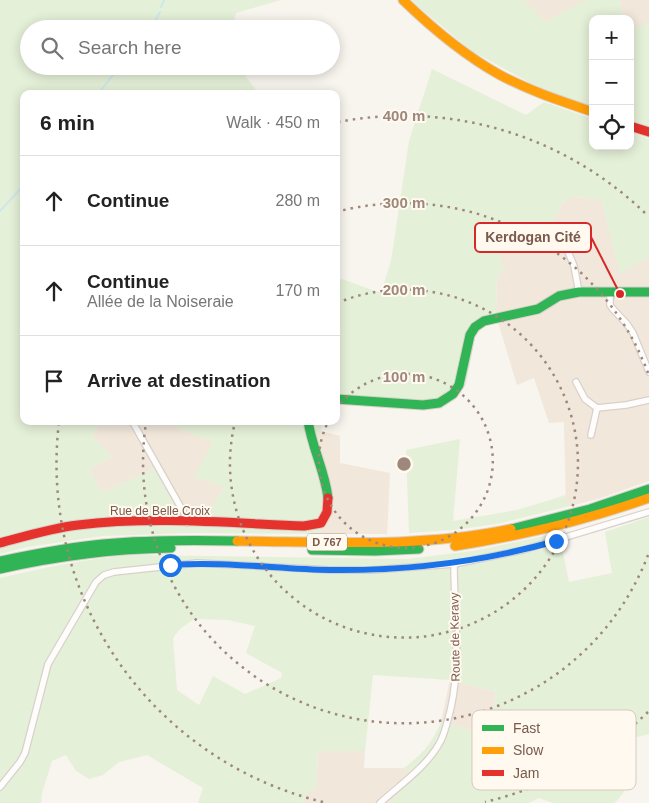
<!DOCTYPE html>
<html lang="en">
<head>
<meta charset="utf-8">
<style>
	body { margin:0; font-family:Arial,sans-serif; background:#f2f2f2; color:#222 }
	.controls { position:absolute; right:15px; top:15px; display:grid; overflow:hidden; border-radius:10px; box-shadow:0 2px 12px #0003 }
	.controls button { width:45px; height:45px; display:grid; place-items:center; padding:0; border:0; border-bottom:1px solid #e0e0e0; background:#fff; color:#222; font:25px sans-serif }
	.stop { position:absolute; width:15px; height:15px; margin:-11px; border:4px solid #1a73e8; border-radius:50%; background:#fff }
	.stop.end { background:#1a73e8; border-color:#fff; box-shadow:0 1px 5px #0008 }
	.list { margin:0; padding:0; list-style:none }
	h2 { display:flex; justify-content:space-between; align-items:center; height:65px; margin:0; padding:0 20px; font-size:21px }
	h2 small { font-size:16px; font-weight:400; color:#767676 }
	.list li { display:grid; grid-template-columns:32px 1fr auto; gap:15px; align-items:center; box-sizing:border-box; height:90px; padding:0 20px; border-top:1px solid #e0e0e0 }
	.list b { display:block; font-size:19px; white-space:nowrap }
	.list p { margin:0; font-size:16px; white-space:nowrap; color:#767676 }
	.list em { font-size:16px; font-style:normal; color:#767676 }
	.icon { flex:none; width:28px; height:28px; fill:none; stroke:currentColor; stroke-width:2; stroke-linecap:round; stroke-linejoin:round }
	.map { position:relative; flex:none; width:649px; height:803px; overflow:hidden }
	.search { position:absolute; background:#fff; box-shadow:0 2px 12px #0003; left:20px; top:20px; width:320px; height:55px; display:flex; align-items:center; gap:12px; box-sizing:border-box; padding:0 18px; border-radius:28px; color:#767676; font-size:19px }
	.panel { position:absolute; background:#fff; box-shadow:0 2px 12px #0003; left:20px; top:90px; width:320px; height:335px; border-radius:10px }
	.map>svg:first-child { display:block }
	.residential { fill:#f1e7db }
	.green { fill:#e5f0d8; fill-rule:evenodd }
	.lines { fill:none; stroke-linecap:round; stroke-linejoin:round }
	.stream { stroke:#cee8ea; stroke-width:2 }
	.street-casing { stroke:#d8d1cb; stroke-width:8 }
	.fast-casing { stroke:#d8d0c9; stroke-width:11 }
	.slow-casing { stroke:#d8d0c9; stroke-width:11 }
	.jam-casing { stroke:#d8d0c9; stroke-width:11 }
	.street { stroke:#fefdfc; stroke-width:5.5 }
	.fast { stroke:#30b455; stroke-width:9 }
	.slow { stroke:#ff9f0a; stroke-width:9 }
	.jam { stroke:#e5322d; stroke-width:9 }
	.route { stroke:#1a73e8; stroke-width:6 }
	.ring { fill:none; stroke:#9e887b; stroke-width:2.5; stroke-dasharray:2.5 5 }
	.labels { text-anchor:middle; stroke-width:4; stroke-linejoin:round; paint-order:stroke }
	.shield { fill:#fff9f0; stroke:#a18a7c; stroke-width:1 }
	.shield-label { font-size:11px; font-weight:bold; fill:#795a4b }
	.street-label { font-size:12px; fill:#795a4b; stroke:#fff9f0 }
	.key { fill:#fff9f0; stroke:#d7c9be; stroke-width:1 }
	.key-label { font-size:14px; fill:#795a4b }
	.centre { fill:#9e887b; stroke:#fff9f0; stroke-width:2.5 }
	.ring-label { font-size:15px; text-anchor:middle; font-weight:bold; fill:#9e887b; stroke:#fff9f0; stroke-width:4; stroke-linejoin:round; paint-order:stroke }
	.leader { fill:none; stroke:#d62828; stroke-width:2 }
	.callout-dot { fill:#d62828; stroke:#fff9f0; stroke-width:2 }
	.callout { fill:#fff9f0; stroke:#d62828; stroke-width:2 }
	.callout-label { font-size:14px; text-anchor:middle; font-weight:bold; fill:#795a4b }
</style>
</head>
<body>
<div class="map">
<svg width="649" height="803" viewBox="0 0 649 803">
	<rect width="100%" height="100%" fill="#f8f4ee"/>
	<g class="residential">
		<path d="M524,0H585V1L545,23Z"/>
		<path d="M619,0H649V24L632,29L630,28V19H624Z"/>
		<path d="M573,196L602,201L620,273L649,257V481L598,499L566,507L564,422L549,423L534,378L517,385L498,322L496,309L497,279L504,268L500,258L510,226L551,227L562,203Z"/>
		<path d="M102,421L170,422L179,429L213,442L208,451L225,487L204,518L180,517L155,468L103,493L89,470L111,457L92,435Z"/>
		<path d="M321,431L340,436V463L390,473L387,534H320L321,517L309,440Z"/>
		<path d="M450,680L496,692L490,736L441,722Z"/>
		<path d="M318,751H365L364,768H404L417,777L388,803H303L306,793L316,789Z"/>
	</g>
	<g class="green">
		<path d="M0,0H281L236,13L232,29H29V66H242L246,77L259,94H24V421H102L92,435L111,457L89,470L103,493L155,468L180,517L204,518L225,487L194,477L213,442L179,429L170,422L161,421H322L321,431L309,440L318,470L322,495L320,534L193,533L103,536L27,547L0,554Z"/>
		<path d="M412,0H524L545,22L585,0H619L624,19H593V109L530,83L472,51L420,8Z"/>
		<path d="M649,24V127L630,121V28Z"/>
		<path d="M432,69L526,115L544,102L593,119V146H630V132L649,139V257L620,274L602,201L573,196L562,203L551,227L510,226L500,258L504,268L497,279L496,309L498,322L484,326L475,337L466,385L452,401L437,407L336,403V277L381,293L391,261L409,141Z"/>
		<path d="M460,439L453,521L517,510L566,495V507L497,524L452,530L409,533L406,450Z"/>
		<path d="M649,517V734L629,739C629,761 634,788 614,803H553L539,798L529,803H388L417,777L404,768C422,754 432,744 441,722L490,736L496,692L450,680L373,675L365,751H318L316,789L306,793L303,803H198L203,788L147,755L119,762L103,775L89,779L76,771L66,755L52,761L42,793L41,803H0V578C44,568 88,558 134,555L407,559L473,551L559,533L569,582L612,573L605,532ZM194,619L228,620L255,626L246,653L282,673L281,678L245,694L213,676L199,705L177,690L173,638L180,629Z"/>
	</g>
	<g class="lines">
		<g class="stream">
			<path d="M161,7L164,0"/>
			<path d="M151,29L160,12"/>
			<path d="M98,94L113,75L123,66"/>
			<path d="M0,211L24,185"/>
		</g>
		<defs>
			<g id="street">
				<path d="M562,237L574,266L579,292"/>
				<path d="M610,293V305L612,308L627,324L633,333L649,372"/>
				<path d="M576,382L585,399L597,408L626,405L649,400"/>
				<path d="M132,421L184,513L187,523"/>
				<path d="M591,435L597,408"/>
				<path d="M0,787L20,762L25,753L48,664L96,582L104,575L114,572L197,563L330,570H372L454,564L523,550L649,512"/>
				<path d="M380,803C400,785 426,767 439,744C443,738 445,730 447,723C463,671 454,617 454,564"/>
			</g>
			<g id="fast">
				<path d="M336,399L423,405L439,403L453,394L459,385L470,335L475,327L484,321L538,309L559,296L579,292H649"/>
				<path d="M308,421C312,448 325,471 328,498"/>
				<path d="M511,529L590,509L649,489"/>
				<path d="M312,550L375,551L419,549"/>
				<path d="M0,561C34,554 68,547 103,544C147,540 192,540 237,541"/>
				<path d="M0,569C57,556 113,549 171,548"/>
			</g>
			<g id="slow">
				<path d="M403,0C433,29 464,55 500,75C530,91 561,101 593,112"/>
				<path d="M237,541C329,542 421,548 511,529"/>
				<path d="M455,546C521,536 586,520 649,498"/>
			</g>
			<g id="jam">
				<path d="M630,126L649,132"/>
				<path d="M0,543C26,536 52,528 78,525C153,516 229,523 304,526L321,523L327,512L328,498"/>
			</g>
		</defs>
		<use href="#street" class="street-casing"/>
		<use href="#fast" class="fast-casing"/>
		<use href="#slow" class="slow-casing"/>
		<use href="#jam" class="jam-casing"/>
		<use href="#street" class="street"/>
		<use href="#fast" class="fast"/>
		<use href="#slow" class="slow"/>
		<use href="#jam" class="jam"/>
	</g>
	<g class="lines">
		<path class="route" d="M170,565C224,561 277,569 330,570C407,571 482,562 556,541"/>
	</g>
	<g class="ring">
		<path d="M336 409A87 87 0 1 1 328 422"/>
		<path d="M337 303A174 174 0 1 1 235 422"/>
		<path d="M648 555A261 261 0 0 1 146 423M336 212A261 261 0 0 1 648 373"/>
		<path d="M648 712A348 348 0 0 1 485 802M323 802A348 348 0 0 1 59 422M338 122A348 348 0 0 1 648 216"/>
	</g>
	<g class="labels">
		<rect class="shield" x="307" y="533.5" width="40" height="17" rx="4"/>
		<g class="shield-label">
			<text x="327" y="546">D 767</text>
		</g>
		<g class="street-label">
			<text x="160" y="515">Rue de Belle Croix</text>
			<text transform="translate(455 637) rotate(-91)" y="4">Route de Keravy</text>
		</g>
	</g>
	<rect x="472" y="710" width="164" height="80" rx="8" class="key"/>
	<rect x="482" y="725" width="22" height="6" fill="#30b455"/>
	<rect x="482" y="747" width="22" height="7" fill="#ff9f0a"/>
	<rect x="482" y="770" width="22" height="6" fill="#e5322d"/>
	<g class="key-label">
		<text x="513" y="733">Fast</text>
		<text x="513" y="755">Slow</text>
		<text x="513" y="778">Jam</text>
	</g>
	<circle cx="404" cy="464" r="8" class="centre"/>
	<g class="ring-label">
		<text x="404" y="121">400 m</text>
		<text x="404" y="208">300 m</text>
		<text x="404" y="295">200 m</text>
		<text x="404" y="382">100 m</text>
	</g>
	<path class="leader" d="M620 294L591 237"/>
	<circle class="callout-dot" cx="620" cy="294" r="5"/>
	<rect class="callout" x="475" y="223" width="116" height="29" rx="5"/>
	<g class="callout-label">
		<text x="533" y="242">Kerdogan Cité</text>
	</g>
</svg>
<div class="controls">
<button>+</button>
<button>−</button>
<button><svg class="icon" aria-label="locate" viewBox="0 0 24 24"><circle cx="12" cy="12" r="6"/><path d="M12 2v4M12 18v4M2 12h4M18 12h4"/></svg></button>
</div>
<div class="stop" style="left:170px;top:565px"></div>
<div class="stop end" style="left:556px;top:541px"></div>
<div class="search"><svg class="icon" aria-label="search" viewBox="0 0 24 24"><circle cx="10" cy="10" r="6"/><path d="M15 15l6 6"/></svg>Search here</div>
<section class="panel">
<h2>6 min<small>Walk · 450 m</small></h2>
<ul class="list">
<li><svg class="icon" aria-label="ahead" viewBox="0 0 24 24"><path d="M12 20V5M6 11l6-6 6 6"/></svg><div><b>Continue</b></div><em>280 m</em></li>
<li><svg class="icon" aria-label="ahead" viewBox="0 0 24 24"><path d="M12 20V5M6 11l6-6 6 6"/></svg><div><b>Continue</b><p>Allée de la Noiseraie</p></div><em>170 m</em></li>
<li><svg class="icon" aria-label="arrive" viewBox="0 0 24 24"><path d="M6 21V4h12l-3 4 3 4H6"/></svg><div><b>Arrive at destination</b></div></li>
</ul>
</section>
</div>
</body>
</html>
